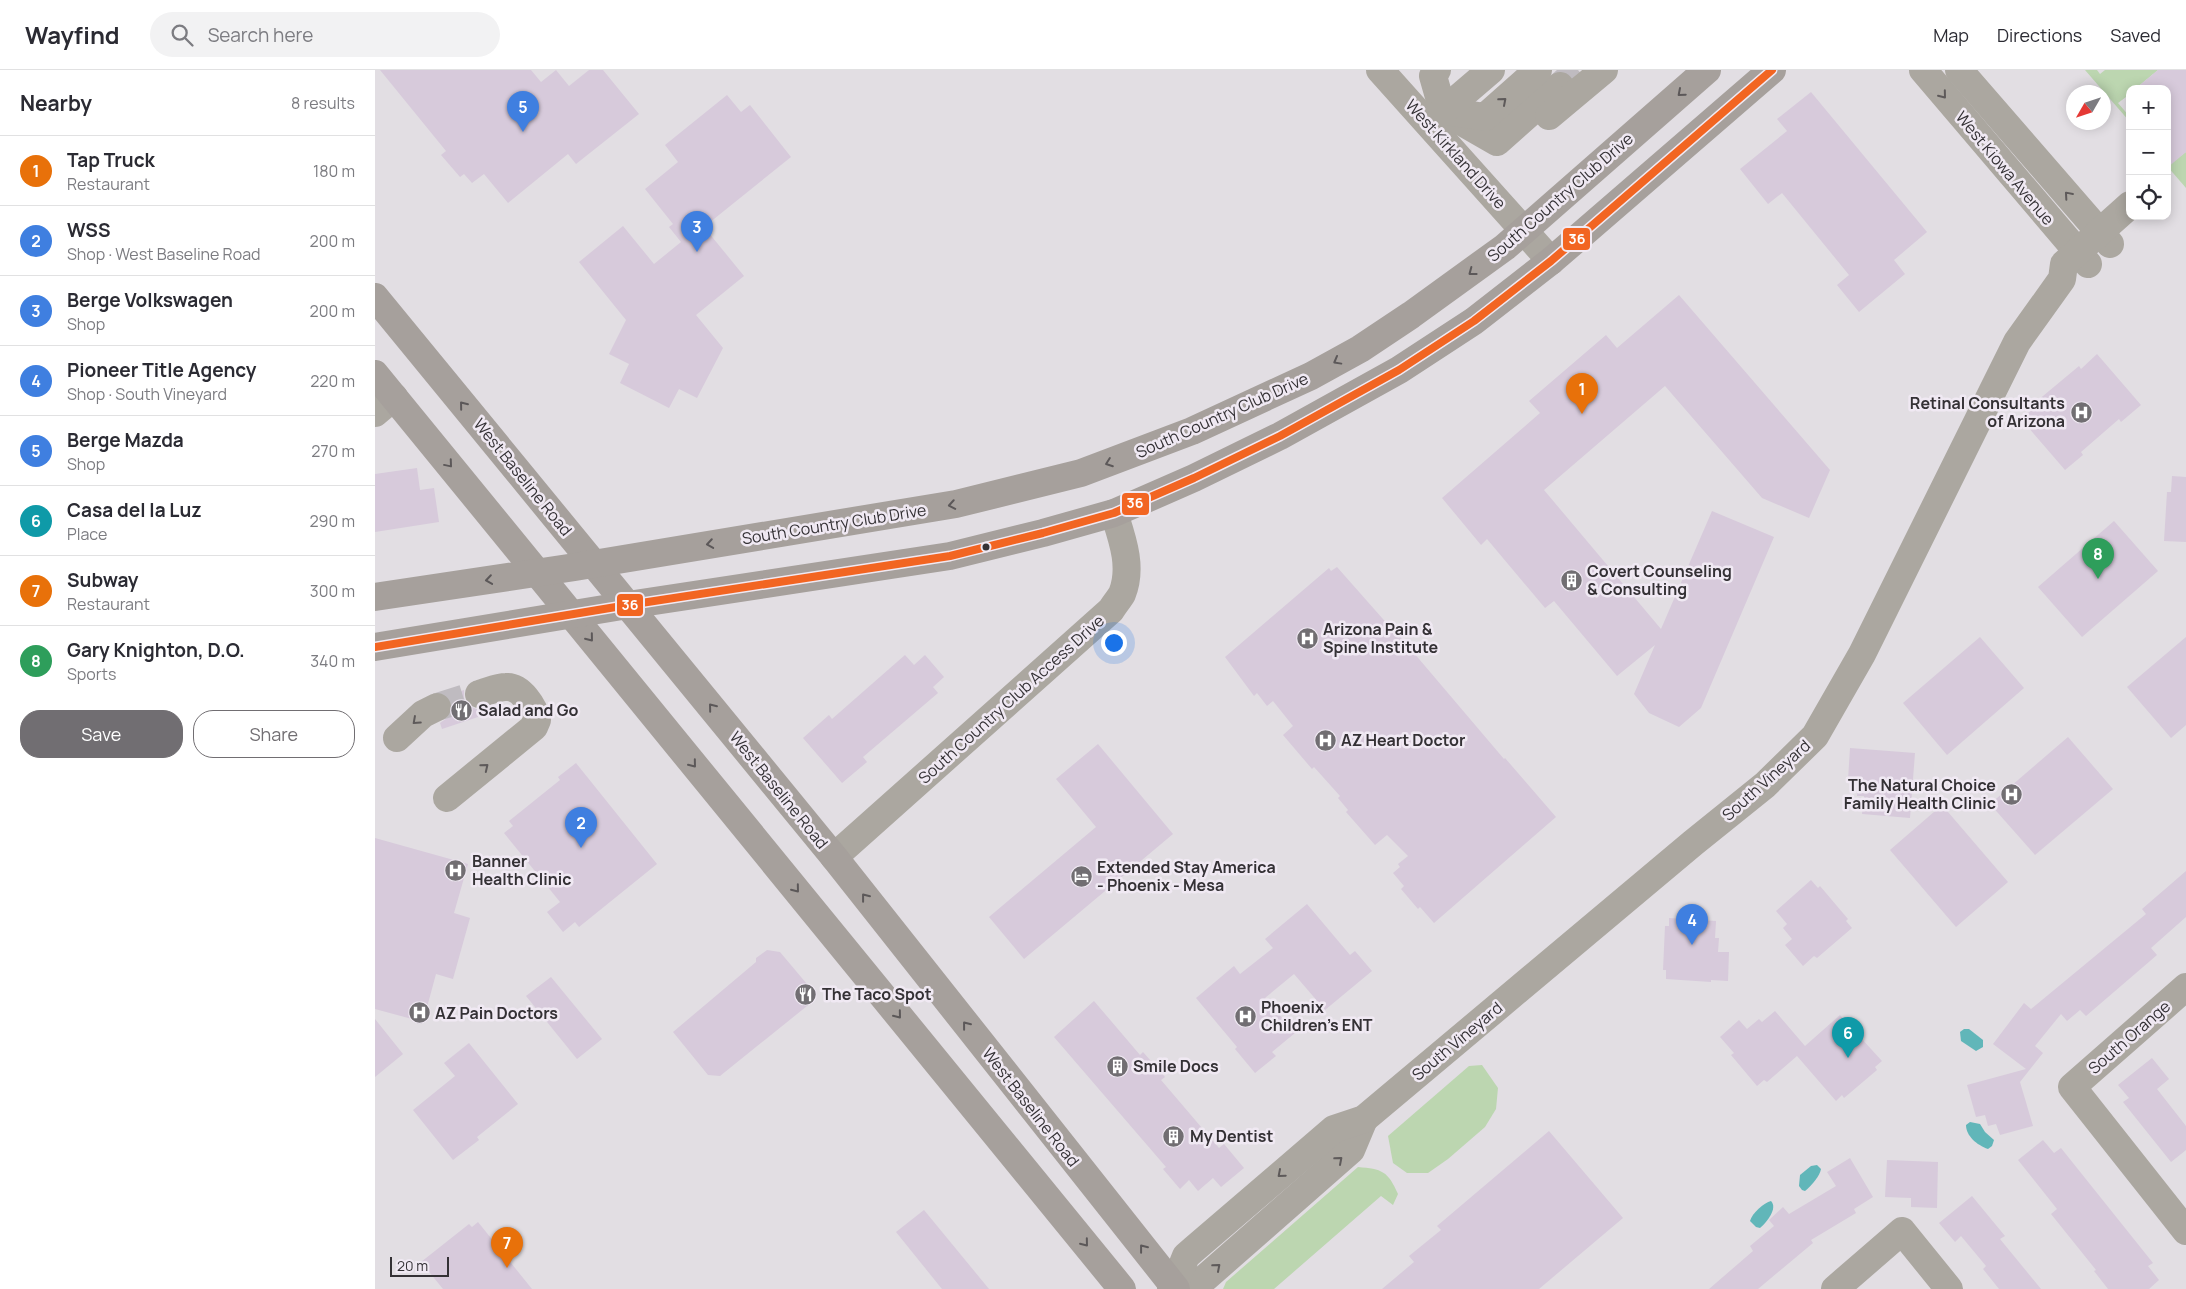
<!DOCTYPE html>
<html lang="en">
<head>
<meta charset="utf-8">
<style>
	body { margin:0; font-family:Manrope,sans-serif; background:#f2f2f3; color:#2b2b33 }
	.controls { position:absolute; right:15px; top:15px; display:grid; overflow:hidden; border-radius:10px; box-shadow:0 2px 12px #0003 }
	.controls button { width:45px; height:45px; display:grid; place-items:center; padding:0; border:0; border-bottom:1px solid #e1e1e2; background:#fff; color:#2b2b33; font:25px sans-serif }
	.compass { position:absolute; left:1691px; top:15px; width:45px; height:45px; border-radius:50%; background:#fff; box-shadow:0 2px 12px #0003; rotate:231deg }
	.scale { position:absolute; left:15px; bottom:12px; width:59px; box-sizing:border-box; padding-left:5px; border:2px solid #343135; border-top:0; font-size:14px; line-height:18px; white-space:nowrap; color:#343135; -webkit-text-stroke:4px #f0e9f3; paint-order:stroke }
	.you { position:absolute; left:738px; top:572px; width:18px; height:18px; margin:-12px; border:4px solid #fff; border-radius:50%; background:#1a73e8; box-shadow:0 0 0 8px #1a73e833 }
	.badge { display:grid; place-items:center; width:32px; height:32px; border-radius:50%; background:#716e72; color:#fff; font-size:16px; font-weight:700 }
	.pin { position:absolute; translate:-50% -41px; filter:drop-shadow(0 1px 2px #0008) }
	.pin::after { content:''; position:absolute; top:26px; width:18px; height:15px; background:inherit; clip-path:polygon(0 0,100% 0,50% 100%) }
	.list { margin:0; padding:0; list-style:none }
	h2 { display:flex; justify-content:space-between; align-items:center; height:65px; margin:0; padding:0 20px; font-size:21px }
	h2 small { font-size:16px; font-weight:400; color:#7c7c81 }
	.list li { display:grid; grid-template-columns:32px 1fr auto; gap:15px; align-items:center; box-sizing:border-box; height:70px; padding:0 20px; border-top:1px solid #e1e1e2 }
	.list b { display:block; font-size:19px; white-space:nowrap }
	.list p { margin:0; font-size:16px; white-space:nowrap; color:#7c7c81 }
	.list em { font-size:16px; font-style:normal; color:#7c7c81 }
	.actions { display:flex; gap:10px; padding:15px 20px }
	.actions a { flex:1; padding:11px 0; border:1px solid #716e72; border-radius:20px; text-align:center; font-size:18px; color:#716e72 }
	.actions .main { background:#716e72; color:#fff }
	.icon { flex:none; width:28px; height:28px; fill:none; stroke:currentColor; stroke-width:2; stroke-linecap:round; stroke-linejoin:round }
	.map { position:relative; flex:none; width:1811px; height:1219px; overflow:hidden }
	header { display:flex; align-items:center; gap:30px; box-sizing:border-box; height:70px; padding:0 25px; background:#fff; border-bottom:1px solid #e1e1e2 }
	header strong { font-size:24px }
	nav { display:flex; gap:28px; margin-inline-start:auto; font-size:18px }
	.search { width:350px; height:45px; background:#f2f2f3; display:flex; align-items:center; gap:12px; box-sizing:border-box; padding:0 18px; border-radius:28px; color:#7c7c81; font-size:19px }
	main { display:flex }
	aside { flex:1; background:#fff }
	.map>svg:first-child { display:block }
	.green { fill:#bcd6b0 }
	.water { fill:#61b6b9 }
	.building { fill:#d7cadb }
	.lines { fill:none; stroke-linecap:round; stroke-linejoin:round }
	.minor-tunnel { stroke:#bfbbc0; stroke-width:28; stroke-dasharray:28 14; stroke-linecap:butt }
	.minor { stroke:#aba7a0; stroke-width:28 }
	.major { stroke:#a6a09c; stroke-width:28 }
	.bus-1-casing { stroke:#f0e9f3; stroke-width:11 }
	.bus-1 { stroke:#f26522; stroke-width:8 }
	.oneway { stroke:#5c5859 }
	.oneway2 { stroke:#5e5a5a }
	.bus-dot { fill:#343135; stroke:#f0e9f3; stroke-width:2 }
	.labels { text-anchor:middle; stroke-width:5; stroke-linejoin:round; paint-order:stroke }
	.street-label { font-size:16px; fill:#343135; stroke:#f0e9f3 }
	.poi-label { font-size:16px; font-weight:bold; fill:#343135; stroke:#f0e9f3; text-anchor:start }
	.line-badge { stroke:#f0e9f3; stroke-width:2 }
	.badge-label { font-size:14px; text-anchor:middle; font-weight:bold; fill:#fff }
</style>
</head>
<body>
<header>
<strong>Wayfind</strong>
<div class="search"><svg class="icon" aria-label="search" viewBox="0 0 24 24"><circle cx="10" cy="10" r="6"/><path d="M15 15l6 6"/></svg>Search here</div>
<nav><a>Map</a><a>Directions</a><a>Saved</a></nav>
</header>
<main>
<aside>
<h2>Nearby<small>8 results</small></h2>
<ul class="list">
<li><span class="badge" style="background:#e8710a">1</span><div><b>Tap Truck</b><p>Restaurant</p></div><em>180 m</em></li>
<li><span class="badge" style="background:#3f7fe0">2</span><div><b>WSS</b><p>Shop · West Baseline Road</p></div><em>200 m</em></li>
<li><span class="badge" style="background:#3f7fe0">3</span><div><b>Berge Volkswagen</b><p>Shop</p></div><em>200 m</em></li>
<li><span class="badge" style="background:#3f7fe0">4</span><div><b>Pioneer Title Agency</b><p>Shop · South Vineyard</p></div><em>220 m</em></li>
<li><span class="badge" style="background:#3f7fe0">5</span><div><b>Berge Mazda</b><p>Shop</p></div><em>270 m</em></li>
<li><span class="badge" style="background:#0f9aa8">6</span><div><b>Casa del la Luz</b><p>Place</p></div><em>290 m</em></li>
<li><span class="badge" style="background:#e8710a">7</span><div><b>Subway</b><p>Restaurant</p></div><em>300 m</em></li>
<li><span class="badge" style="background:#2e9e5b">8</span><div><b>Gary Knighton, D.O.</b><p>Sports</p></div><em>340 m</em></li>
</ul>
<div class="actions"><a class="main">Save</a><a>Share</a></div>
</aside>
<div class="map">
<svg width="1811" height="1219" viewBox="0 0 1811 1219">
	<rect width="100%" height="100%" fill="#e2dee3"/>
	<g class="green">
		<path d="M1710,0H1722L1725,4L1730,0H1783L1760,19H1755V24L1743,33L1755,47V52Z"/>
		<path d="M1811,82V118L1792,96Z"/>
		<path d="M1107,995L1123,1018L1121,1039L1110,1057L1073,1089L1053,1103H1032L1018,1093L1013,1066L1094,996Z"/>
		<path d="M983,1097C1007,1099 1013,1101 1023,1124L1018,1135L1006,1126L899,1219H848L851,1212Z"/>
	</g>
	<g class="water">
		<path d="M1589,959H1594L1608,970V977L1601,981L1586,971L1585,962Z"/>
		<path d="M1595,1052L1605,1054L1610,1062L1619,1070L1617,1076L1613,1079C1602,1075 1591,1066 1591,1055Z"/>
		<path d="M1442,1095L1446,1099C1445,1106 1436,1116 1430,1121L1427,1120L1424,1116L1425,1105L1436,1096Z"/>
		<path d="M1396,1131C1403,1138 1392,1152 1385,1158L1381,1157L1375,1151C1377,1143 1389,1133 1396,1131Z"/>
	</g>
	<g class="building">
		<path d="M5,0H156L166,12L181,0L194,16L214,0H228L264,44L201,94L193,84L133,133L109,104L97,113L89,104L85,107L66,85L71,81Z"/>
		<path d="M1783,0H1811V82L1792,98V19H1760Z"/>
		<path d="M1436,22L1552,162L1519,190L1530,204L1484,242L1462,215L1474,205L1407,123L1393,134L1365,99L1412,61L1402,49Z"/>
		<path d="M352,25L366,42L375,35L416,87L329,157L369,206L321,245L348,278L322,328L304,319L294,338L245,313L254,294L234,284L251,250L204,192L248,156L279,194L306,172L294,157L298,154L270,119L303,92L290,75Z"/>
		<path d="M1304,225L1455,400L1434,448L1387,428L1290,316L1169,420L1286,559L1337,441L1399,467L1326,638L1304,657L1274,643L1259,624L1280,575L1242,606L1179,531L1170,538L1112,469L1106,475L1067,428L1165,343L1154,331L1231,265L1242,278Z"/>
		<path d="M1722,284L1766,335L1746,352L1744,349L1706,382L1708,385L1690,400L1646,349L1664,334L1662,331L1704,296L1706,299Z"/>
		<path d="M42,398L45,420L59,418L64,452L0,462V404Z"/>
		<path d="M1797,406L1811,407V472L1789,471L1792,422H1796Z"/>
		<path d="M1739,451L1783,501L1707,567L1663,517Z"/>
		<path d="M962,497L1015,557L1016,556L1129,689L1130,688L1181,747L1059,853L1045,837L1043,839L1026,819L1029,816L1018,803L1025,797L1023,794L1033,786L1012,765L1000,775L971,742L973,740L963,728L965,726L939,697L937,699L908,665L918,656L898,631L892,636L882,623L879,626L850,587L954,498L956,501Z"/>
		<path d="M1605,567L1649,618L1572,685L1528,633Z"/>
		<path d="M1811,567V655L1796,668L1752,617Z"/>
		<path d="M530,585L539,595L550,585L569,607L558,617L563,623L488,687L492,692L467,713L428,668L454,645L457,649Z"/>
		<path d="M89,620V628L93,635L101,639L111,638L112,644L67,659L65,653L75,646L78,638L76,630L72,626Z"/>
		<path d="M1693,667L1738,719L1660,785L1615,734Z"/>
		<path d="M723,674L798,764L649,889L614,847L721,757L681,709Z"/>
		<path d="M1475,678L1540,683L1535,748L1487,744L1489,726H1482L1483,711L1473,710Z"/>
		<path d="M201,693L282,794L204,857L200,852L188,862L172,842L185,832L129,763L138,756L134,751L185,710L183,707Z"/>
		<path d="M1567,735L1633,812L1581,857L1515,780Z"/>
		<path d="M0,768L93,794L79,843L95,848L78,909L61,904L48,952L0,939Z"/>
		<path d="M1811,801V847L1776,878L1782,885L1711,946L1705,940L1692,951L1686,944L1660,976L1668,983L1645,1012L1658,1056L1625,1065L1621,1054L1613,1056L1610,1045L1601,1047L1592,1015L1651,999L1618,974L1649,933L1656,939L1771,844L1767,839Z"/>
		<path d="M1436,810L1443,818L1445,816L1473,849L1471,851L1477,858L1442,888L1439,886L1428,896L1410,875L1417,869L1408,858L1412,854L1401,841Z"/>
		<path d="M932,834L975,885L980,881L997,901L950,940L919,904L890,928L920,963L897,982L901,986L880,1003L860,979L862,977L821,928L859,896L865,904L898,878L890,869Z"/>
		<path d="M1294,848L1341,851L1340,868H1344L1343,882H1354L1353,911L1336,910V912L1291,909V900H1288L1290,856H1294Z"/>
		<path d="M392,880L405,882L437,920V932L345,1006L333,1005L298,962L381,892V888Z"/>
		<path d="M176,907L227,969L202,989L151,926Z"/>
		<path d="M719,931L765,985L768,982L790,1007L786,1010L844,1078L849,1074L869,1098L846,1117L838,1108L823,1121L814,1110L805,1119L788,1099L791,1097L679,967Z"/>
		<path d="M1400,941L1430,976L1465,945L1507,991L1500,997L1502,1000L1469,1028L1467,1025L1461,1031L1422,986L1392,1012L1389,1010L1382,1016L1356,985L1359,983L1345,967L1364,950L1372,959L1384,949L1387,952Z"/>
		<path d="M0,949L28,984L0,1007Z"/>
		<path d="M94,973L143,1034L102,1067L104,1070L78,1090L38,1040L80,1006L69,993Z"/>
		<path d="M1777,988L1794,1009L1782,1019L1811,1056V1080L1796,1092L1748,1032L1754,1028L1743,1015Z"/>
		<path d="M1174,1061L1248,1148L1164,1219H1007L1039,1192L1034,1186L1066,1160L1062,1156Z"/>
		<path d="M1668,1070L1679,1083L1686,1078L1778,1193L1773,1196L1784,1210L1774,1219H1733L1719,1201L1721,1200L1676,1144L1682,1139L1643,1090Z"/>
		<path d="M1475,1088L1498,1127L1479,1139L1481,1143L1436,1170L1438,1173L1383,1219H1334L1378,1181L1375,1176L1399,1156L1394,1150L1408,1137L1414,1144L1461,1116L1452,1102Z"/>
		<path d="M1512,1090L1563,1092L1562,1138L1536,1137V1128L1510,1127Z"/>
		<path d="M1597,1126L1630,1166L1625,1169L1666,1219H1624L1608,1199L1611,1196L1586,1166L1580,1172L1564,1153Z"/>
		<path d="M549,1140L614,1219H567L521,1162Z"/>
		<path d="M103,1152L157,1219H68L46,1192L94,1154L97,1157Z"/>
	</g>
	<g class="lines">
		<g class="minor-tunnel">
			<path d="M1185,16L1203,0"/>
			<path d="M62,637L104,624"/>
		</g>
		<g class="minor">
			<path d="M1005,0L1176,191"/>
			<path d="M1062,0L1058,6L1068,41L1122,72L1185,16"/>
			<path d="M1548,0L1713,194"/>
			<path d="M1584,0L1735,174"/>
			<path d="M1077,42L1110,47L1163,0"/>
			<path d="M1174,46L1229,0"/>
			<path d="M1060,48L1116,0"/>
			<path d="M0,343L19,327"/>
			<path d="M22,668L48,644L62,637"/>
			<path d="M72,728L159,657L162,650C159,637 146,616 131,617C122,617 112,622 104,624"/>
			<path d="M459,787L736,540C739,535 744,529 747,524C758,497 747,468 739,443"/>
			<path d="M1811,917L1697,1017L1811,1161"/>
			<path d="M799,1216L829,1209L976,1080L989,1049"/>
			<path d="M796,1219L799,1216L811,1186L819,1179L959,1059L989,1049L1318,773L1390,715L1440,666L1487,584L1642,272L1687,209L1689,194L1755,135"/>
			<path d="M1460,1219L1527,1161L1574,1219"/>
		</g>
		<g class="major">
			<path d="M0,227L459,787L801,1219"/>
			<path d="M0,304L747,1219"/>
			<path d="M0,527L200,497L581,434L706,403L817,361L936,306L985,279L1036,245L1130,177L1332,0"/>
			<path d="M0,577L253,535L575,486L668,463L739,443L819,408L905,366L1024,300L1099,251L1176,191L1397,0"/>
		</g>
		<defs>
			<path id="bus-1" d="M0,577L253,535L575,486L668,463L739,443L819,408L905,366L1024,300L1099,251L1176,191L1397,0"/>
		</defs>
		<use href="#bus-1" class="bus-1-casing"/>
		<use href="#bus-1" class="bus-1"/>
	</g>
	<defs><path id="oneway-chevron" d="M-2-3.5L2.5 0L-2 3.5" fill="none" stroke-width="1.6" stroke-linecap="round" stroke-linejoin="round" transform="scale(1.25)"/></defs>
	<g class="oneway">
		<use href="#oneway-chevron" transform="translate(1306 23) rotate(139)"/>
		<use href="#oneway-chevron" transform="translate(1097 202) rotate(143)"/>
		<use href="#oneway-chevron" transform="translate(962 291) rotate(151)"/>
		<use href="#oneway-chevron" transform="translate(88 335) rotate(-129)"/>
		<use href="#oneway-chevron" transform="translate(734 393) rotate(160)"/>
		<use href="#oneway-chevron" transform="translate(74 394) rotate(50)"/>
		<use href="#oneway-chevron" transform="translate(577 435) rotate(170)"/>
		<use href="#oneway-chevron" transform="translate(335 474) rotate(171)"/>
		<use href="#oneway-chevron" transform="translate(114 510) rotate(172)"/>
		<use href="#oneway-chevron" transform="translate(215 568) rotate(51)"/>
		<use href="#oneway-chevron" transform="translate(337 637) rotate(-129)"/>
		<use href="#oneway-chevron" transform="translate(318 694) rotate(51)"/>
		<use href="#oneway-chevron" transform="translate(421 819) rotate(51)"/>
		<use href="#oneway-chevron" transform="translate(490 827) rotate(-128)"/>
		<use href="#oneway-chevron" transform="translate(523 945) rotate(51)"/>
		<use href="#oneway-chevron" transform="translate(591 955) rotate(-128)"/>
		<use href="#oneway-chevron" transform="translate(710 1173) rotate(51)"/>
		<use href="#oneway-chevron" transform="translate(768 1178) rotate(-128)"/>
	</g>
	<g class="oneway2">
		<use href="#oneway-chevron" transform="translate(1568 25) rotate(51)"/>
		<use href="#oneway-chevron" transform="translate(1128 31) rotate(-41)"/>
		<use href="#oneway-chevron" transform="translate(1693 125) rotate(-131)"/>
		<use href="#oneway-chevron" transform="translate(41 651) rotate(138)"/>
		<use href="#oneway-chevron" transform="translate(110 697) rotate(-39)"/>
		<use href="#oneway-chevron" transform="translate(964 1090) rotate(-41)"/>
		<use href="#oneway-chevron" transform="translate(906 1104) rotate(139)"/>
		<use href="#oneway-chevron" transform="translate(842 1197) rotate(-41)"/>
	</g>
	<defs>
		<symbol id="hospital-disc" viewBox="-11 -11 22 22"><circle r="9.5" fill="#716e72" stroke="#f0e9f3"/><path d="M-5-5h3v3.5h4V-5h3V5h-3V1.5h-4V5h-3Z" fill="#fff"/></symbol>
		<symbol id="building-disc" viewBox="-11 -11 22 22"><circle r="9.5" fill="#716e72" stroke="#f0e9f3"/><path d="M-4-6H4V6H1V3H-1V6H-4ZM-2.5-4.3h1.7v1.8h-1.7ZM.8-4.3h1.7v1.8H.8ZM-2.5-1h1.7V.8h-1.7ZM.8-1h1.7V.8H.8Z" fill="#fff"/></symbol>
		<symbol id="restaurant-disc" viewBox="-11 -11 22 22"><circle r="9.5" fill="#716e72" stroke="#f0e9f3"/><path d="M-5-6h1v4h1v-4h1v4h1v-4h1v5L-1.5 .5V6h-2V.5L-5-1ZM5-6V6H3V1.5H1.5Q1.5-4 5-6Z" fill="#fff"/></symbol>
		<symbol id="hotel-disc" viewBox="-11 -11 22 22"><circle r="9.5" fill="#716e72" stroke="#f0e9f3"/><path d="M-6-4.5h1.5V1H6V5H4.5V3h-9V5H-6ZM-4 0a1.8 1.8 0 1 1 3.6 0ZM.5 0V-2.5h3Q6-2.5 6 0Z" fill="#fff"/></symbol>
	</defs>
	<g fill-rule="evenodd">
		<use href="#hospital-disc" x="1694" y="330" width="25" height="25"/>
		<use href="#building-disc" x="1184" y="498" width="25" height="25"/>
		<use href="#hospital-disc" x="920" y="556" width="25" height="25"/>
		<use href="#restaurant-disc" x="74" y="628" width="25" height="25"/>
		<use href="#hospital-disc" x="938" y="658" width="25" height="25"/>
		<use href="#hospital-disc" x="1624" y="712" width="25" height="25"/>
		<use href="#hospital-disc" x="68" y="788" width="25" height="25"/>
		<use href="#hotel-disc" x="694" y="794" width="25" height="25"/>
		<use href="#restaurant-disc" x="418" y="912" width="25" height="25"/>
		<use href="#hospital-disc" x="32" y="930" width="25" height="25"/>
		<use href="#hospital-disc" x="858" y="934" width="25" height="25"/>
		<use href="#building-disc" x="730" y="984" width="25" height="25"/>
		<use href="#building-disc" x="786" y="1054" width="25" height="25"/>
	</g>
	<circle class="bus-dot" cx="611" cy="477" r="4.5"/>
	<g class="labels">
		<g class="street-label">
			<text transform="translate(1081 84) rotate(48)" y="6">West Kirkland Drive</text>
			<text transform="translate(1630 98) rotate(50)" y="6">West Kiowa Avenue</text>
			<text transform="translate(1185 127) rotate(-41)" y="6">South Country Club Drive</text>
			<text transform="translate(847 345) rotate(-24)" y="6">South Country Club Drive</text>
			<text transform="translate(148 407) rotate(51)" y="6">West Baseline Road</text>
			<text transform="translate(459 454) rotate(-9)" y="6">South Country Club Drive</text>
			<text transform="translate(636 629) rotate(-42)" y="6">South Country Club Access Drive</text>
			<text transform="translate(1391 710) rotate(-42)" y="6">South Vineyard</text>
			<text transform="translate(404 720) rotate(51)" y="6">West Baseline Road</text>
			<text transform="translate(1754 967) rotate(-41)" y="6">South Orange</text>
			<text transform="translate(1082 971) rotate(-40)" y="6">South Vineyard</text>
			<text transform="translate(656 1037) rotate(52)" y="6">West Baseline Road</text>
		</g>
		<g class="poi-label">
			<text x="1690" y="339" text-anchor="end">Retinal Consultants<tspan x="1690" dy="18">of Arizona</tspan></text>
			<text x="1212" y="507">Covert Counseling<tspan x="1212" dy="18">&amp; Consulting</tspan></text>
			<text x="948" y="565">Arizona Pain &amp;<tspan x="948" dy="18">Spine Institute</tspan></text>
			<text x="103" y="646">Salad and Go</text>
			<text x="966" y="676">AZ Heart Doctor</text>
			<text x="1621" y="721" text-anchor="end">The Natural Choice<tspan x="1621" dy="18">Family Health Clinic</tspan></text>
			<text x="97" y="797">Banner<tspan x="97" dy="18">Health Clinic</tspan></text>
			<text x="722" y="803">Extended Stay America<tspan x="722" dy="18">- Phoenix - Mesa</tspan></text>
			<text x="447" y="930">The Taco Spot</text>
			<text x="886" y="943">Phoenix<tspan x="886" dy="18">Children's ENT</tspan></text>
			<text x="60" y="949">AZ Pain Doctors</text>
			<text x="758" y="1002">Smile Docs</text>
			<text x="815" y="1072">My Dentist</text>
		</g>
	</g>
	<g class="line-badge">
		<rect x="1187" y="157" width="29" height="24" rx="5" fill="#f26522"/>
		<rect x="746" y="422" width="29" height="24" rx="5" fill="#f26522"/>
		<rect x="241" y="523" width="28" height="24" rx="5" fill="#f26522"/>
	</g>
	<g class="badge-label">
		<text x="1202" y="174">36</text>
		<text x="760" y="438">36</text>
		<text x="255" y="540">36</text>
	</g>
</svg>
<div class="controls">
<button>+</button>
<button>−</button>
<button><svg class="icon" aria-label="locate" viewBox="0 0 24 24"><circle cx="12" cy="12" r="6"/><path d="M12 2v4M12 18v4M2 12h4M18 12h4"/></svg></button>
</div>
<svg class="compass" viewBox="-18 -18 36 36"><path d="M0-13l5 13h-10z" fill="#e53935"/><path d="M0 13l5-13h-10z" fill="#7c7c81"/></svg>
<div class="scale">20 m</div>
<div class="you"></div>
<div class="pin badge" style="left:1207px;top:344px;background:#e8710a">1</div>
<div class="pin badge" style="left:206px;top:778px;background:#3f7fe0">2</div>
<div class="pin badge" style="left:322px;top:182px;background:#3f7fe0">3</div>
<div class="pin badge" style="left:1317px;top:875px;background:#3f7fe0">4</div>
<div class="pin badge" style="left:148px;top:62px;background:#3f7fe0">5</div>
<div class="pin badge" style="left:1473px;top:988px;background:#0f9aa8">6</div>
<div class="pin badge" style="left:132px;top:1198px;background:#e8710a">7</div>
<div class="pin badge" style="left:1723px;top:509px;background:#2e9e5b">8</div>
</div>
</main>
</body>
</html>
